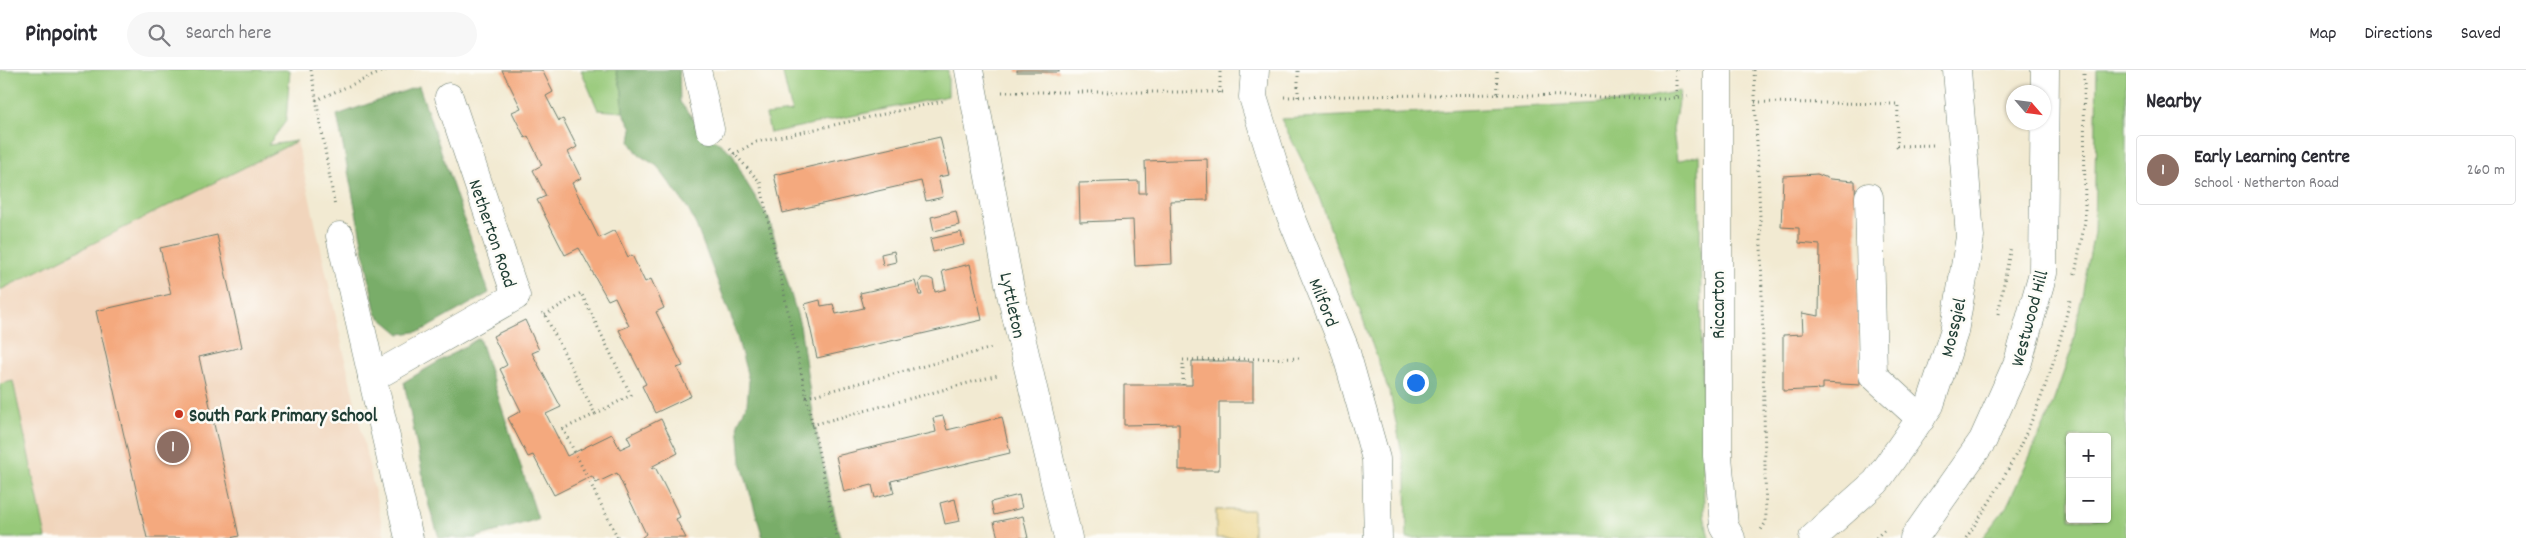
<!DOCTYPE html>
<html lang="en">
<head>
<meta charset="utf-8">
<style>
	body { margin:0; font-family:Dekko,sans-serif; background:#f7f7f7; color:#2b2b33 }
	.controls { position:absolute; right:15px; bottom:15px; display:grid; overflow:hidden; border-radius:5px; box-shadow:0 1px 4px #0004 }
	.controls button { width:45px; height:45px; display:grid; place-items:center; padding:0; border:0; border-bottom:1px solid #e1e1e2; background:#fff; color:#2b2b33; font:25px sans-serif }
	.compass { position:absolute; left:2006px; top:15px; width:45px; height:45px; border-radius:50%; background:#fff; box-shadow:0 1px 4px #0004; rotate:118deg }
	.you { position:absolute; left:1415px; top:312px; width:18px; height:18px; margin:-12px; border:4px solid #fff; border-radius:50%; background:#1a73e8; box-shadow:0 0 0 8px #1a73e833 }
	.badge { display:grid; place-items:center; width:32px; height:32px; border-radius:50%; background:#1a73e8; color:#fff; font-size:16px; font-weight:700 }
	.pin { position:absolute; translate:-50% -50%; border:2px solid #fff; box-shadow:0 1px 5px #0006 }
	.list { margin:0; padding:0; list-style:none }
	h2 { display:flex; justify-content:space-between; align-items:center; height:65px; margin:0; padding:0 20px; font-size:21px }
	h2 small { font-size:16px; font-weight:400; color:#7c7c81 }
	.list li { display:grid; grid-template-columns:32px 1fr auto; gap:15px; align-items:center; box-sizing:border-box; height:70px; margin:0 10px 10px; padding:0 10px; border:1px solid #e1e1e2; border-radius:5px }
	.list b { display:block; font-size:19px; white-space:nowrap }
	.list p { margin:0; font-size:16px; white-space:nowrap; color:#7c7c81 }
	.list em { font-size:16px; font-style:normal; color:#7c7c81 }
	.icon { flex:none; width:28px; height:28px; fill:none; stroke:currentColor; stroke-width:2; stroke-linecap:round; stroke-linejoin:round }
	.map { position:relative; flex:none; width:2126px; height:468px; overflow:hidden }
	header { display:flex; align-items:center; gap:30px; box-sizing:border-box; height:70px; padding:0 25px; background:#fff; border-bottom:1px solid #e1e1e2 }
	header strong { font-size:24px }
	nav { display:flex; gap:28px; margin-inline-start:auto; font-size:18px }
	.search { width:350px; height:45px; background:#f7f7f7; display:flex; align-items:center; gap:12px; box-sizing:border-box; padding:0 18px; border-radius:28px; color:#7c7c81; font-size:19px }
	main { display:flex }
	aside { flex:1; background:#fff }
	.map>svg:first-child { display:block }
	.built { fill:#f1d5bc }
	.green { fill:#97c979; stroke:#5b8356; fill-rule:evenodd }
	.forest { fill:#79ad69; stroke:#4c754e }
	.sand { fill:#eeda9e; stroke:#868c69 }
	.building { fill:#f4a97e }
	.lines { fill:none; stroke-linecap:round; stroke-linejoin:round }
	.minor-casing { stroke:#697a6b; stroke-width:29 }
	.path { stroke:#697a6b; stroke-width:3; stroke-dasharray:1 4; stroke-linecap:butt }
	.minor { stroke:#fff; stroke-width:28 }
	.poi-dot { fill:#c8321e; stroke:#fdfcf7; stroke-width:2 }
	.labels { text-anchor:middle; stroke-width:5; stroke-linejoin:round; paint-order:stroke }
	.street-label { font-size:19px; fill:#1f3d34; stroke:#fdfcf7 }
	.poi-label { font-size:19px; font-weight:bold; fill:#1f3d34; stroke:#fdfcf7; text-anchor:start }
</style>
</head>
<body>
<header>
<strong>Pinpoint</strong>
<div class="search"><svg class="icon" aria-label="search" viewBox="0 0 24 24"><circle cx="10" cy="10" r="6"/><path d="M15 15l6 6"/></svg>Search here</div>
<nav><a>Map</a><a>Directions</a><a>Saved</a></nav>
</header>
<main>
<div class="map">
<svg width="2126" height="468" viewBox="0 0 2126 468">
	<rect width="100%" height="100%" fill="#fdfcf7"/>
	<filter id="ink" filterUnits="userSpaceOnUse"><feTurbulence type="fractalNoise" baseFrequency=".02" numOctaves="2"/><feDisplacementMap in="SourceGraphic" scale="10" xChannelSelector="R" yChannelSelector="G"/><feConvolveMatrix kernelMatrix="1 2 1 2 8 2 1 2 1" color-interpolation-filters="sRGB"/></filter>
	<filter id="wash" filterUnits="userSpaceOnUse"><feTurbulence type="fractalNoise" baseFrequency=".0096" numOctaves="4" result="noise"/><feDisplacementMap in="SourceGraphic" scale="20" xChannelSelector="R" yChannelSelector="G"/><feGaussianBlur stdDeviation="1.12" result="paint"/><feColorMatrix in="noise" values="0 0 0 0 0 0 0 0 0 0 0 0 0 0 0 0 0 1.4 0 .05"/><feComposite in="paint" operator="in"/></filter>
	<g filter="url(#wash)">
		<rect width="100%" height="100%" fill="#f2ead2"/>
		<path class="built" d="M297,71L385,468H0V220Z"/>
		<g class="green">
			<path d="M0,0H290L286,51L268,75L297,71L0,220Z"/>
			<path d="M581,0H616L622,21L623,42L598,40Z"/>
			<path d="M782,0H948V26L770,63L766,45L792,42Z"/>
			<path d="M2097,0H2126V468H1982L2007,436L2049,344L2072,278L2094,162ZM2070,367H2107V449H2070Z"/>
			<path d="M1680,21L1673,60L1677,91L1699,85L1704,444L1709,468H1407L1406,405L1391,327L1315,116L1281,49L1625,32Z"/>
			<path d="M13,311L46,468H0V314Z"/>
		</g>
		<g class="forest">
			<path d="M616,0H679L680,32L701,59L732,83L746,112L769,149L800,255L815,357L840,468H763L741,392L738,353L747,334L749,311L733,252L696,155L687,137L657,96L639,85L630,72L632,58L623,42L622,21Z"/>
			<path d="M419,16L489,223L421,261L400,264L376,244L337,45Z"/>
			<path d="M479,268L538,449L474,468H442L439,467L429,436L404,312Z"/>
		</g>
		<rect class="sand" x="1216" y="440" width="37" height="28"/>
		<g id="blocks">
			<g class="building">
				<path d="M502,0H542L553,22L546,26L559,51L563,49L577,77L568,82L581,108L572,113L599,168L615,160L628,187L632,185L645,212L651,209L664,238L656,242L683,296L677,298L691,326L655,343L642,316L646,314L619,260L629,256L615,227L608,230L579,178L565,185L537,130L546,126L533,100L542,95L528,66L525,68L512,42L521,38Z"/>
				<rect x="1017" y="0" width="42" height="2"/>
				<path d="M940,67L949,105L938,107L943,127L926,131L921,111L783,143L774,105Z"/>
				<path d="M1207,89L1208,130L1170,131L1172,194L1135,196L1133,150L1080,152L1079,113L1139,111V123H1146L1145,91Z"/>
				<path d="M1817,104L1830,109L1855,111L1860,315L1823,313V319L1783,321V265L1803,264L1802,243L1819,246L1820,175L1799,173V158L1781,157L1783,106Z"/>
				<path d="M956,141L959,155L934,161L931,147Z"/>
				<path d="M961,162L964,175L933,182L930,169Z"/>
				<path d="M217,165L242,277L199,287L239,466L230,468H147L96,241L171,224L160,178Z"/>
				<path d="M894,181L896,192L883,195L881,184Z"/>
				<path d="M970,194L982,250L817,288L805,234L820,230L821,236L833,234L836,244L864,238L860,223L915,211L919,225H922L919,213L922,208H928L933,210L935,222L946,219L942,201Z"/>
				<path d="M525,250L539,280L532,283L561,337L546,344L567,386L612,364L620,379L631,374L627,366L661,349L678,383L651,397L652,399L655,397L680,447L676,449L686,468H641L646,464L617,403L596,413L592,406L554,425L533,385L528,387L508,348L521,341L500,299L507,295L493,266Z"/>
				<path d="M1192,291H1253V332H1219V400H1179V354L1124,355V315H1192Z"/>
				<path d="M943,346L947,360L1002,347L1010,383L891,411L894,423L875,428L872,415L844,422L836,386L936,362L933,348Z"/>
				<path d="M1019,425L1022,438L994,445L991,432Z"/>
				<path d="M955,429L960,451L945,454L940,433Z"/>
				<path d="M1023,446L1028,468H998L994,452Z"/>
			</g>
		</g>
	</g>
	<g filter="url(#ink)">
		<use href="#blocks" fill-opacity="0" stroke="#697a6b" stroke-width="1"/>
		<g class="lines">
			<defs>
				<g id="minor">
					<path d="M697,0L710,59"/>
					<path d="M969,0L1011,224L1068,468"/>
					<path d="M1255,0L1253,27L1286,134L1345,279L1376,389L1378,468"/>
					<path d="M1718,0V386L1724,456L1731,468"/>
					<path d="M1869,127L1873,305L1921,349"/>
					<path d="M340,166L409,468"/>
					<path d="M372,308L516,226L449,27"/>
					<path d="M1813,468L1876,412L1930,335L1954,262L1970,167L1957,0"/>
					<path d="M1914,468L1983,370L2018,292L2043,203L2045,0"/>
				</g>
			</defs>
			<use href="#minor" class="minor-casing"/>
			<g class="path">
				<path d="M311,0L335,137"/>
				<path d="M1754,0L1761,171L1766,452L1761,460"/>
				<path d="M1002,22H1224"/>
				<path d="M1220,23V0"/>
				<path d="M1498,24L1663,29L1688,26"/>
				<path d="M1676,26V0"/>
				<path d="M1284,27L1498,24L1497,0"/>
				<path d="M1298,27V0"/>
				<path d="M316,30L386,0"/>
				<path d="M1755,32L1898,34L1897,76L1934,75"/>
				<path d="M730,79L760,112L837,468"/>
				<path d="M734,84L756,72L943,31"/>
				<path d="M2075,204L2085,151L2084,0"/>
				<path d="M542,243L545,245L595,344L631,325L581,223L545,245"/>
				<path d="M1998,244L2011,176"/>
				<path d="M1183,315V290L1302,288"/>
				<path d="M806,327L992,278"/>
				<path d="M595,344L563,359L618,468"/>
				<path d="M812,355L998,305"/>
				<path d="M1876,468L1884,460"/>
				<path d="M1966,468C2019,391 2049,321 2070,230"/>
			</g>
			<use href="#minor" class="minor"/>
		</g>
	</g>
	<circle class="poi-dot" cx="179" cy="344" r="5"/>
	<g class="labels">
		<g class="street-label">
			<text transform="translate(494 163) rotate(71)" y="7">Netherton Road</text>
			<text transform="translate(1325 232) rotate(68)" y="7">Milford</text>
			<text transform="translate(1014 235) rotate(78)" y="7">Lyttleton</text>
			<text transform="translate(1717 235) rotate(-90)" y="7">Riccarton</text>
			<text transform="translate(2028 248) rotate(-75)" y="7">Westwood Hill</text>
			<text transform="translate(1952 257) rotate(-77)" y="7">Mossgiel</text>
		</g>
		<g class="poi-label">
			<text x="189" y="351">South Park Primary School</text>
		</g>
	</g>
</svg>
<div class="controls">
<button>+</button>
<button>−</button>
</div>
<svg class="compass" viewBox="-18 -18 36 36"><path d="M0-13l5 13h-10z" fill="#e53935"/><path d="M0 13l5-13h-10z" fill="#7c7c81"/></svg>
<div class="you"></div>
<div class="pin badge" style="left:173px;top:377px;background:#8d6e63">1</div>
</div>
<aside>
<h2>Nearby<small></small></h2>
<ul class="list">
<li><span class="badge" style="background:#8d6e63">1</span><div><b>Early Learning Centre</b><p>School · Netherton Road</p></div><em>260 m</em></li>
</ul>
</aside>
</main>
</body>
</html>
